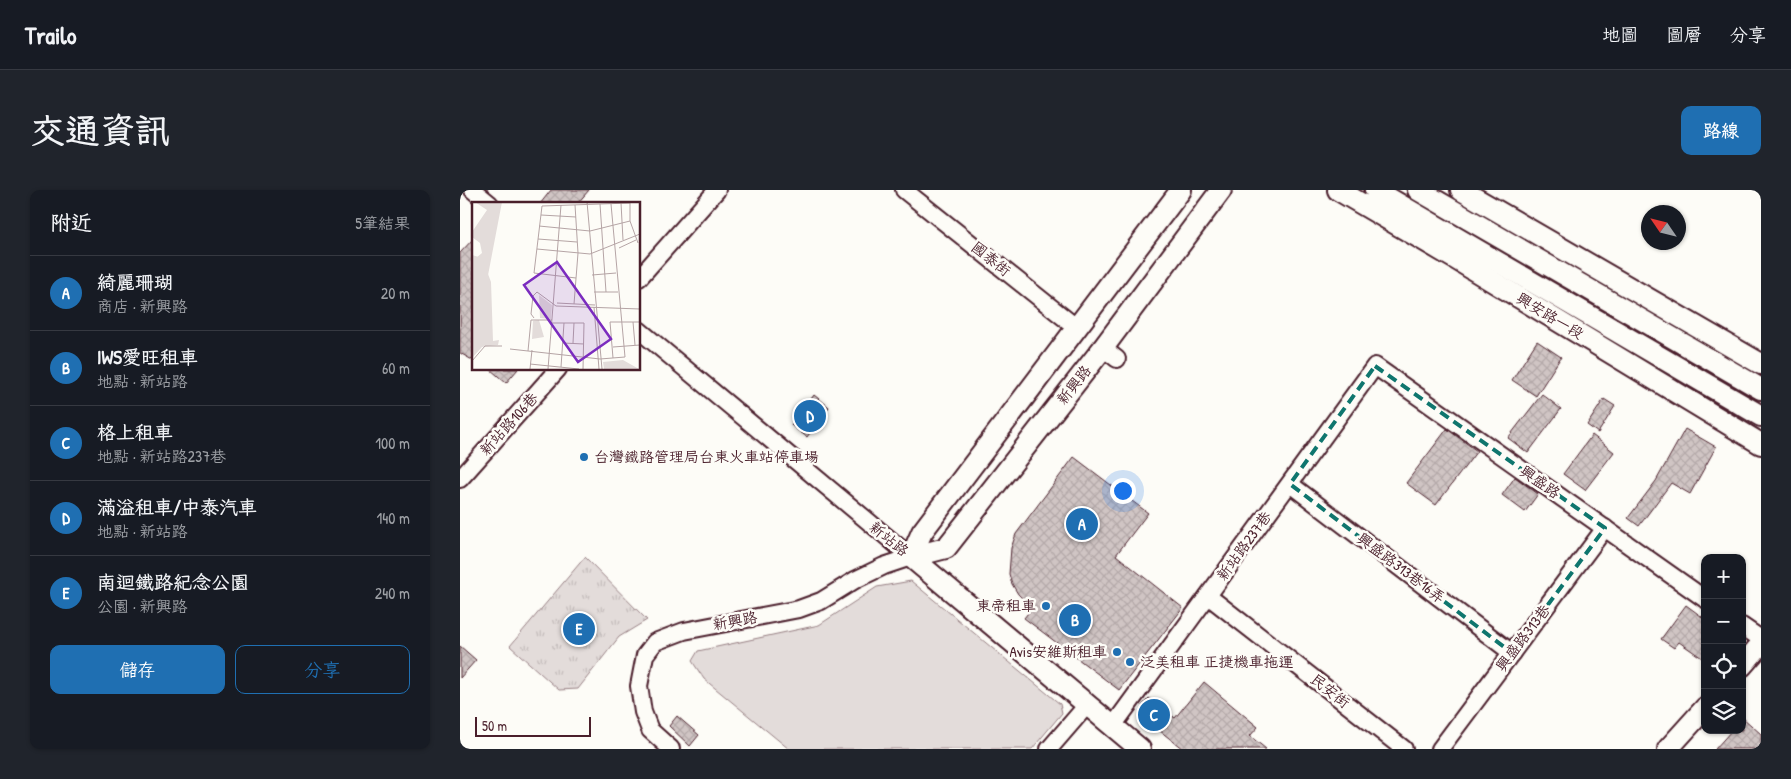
<!DOCTYPE html>
<html lang="zh-TW">
<head>
<meta charset="utf-8">
<style>
	body { margin:0; font-family:"Patrick Hand","LXGW WenKai TC",sans-serif; background:#20242c; color:#f1f3f6 }
	.controls { position:absolute; right:15px; bottom:15px; display:grid; overflow:hidden; border-radius:10px; box-shadow:0 1px 4px #0004 }
	.controls button { width:45px; height:45px; display:grid; place-items:center; padding:0; border:0; border-bottom:1px solid #363941; background:#171b24; color:#f1f3f6; font:25px sans-serif }
	.compass { position:absolute; left:1181px; top:15px; width:45px; height:45px; border-radius:50%; background:#171b24; box-shadow:0 1px 4px #0004; rotate:305deg }
	.scale { position:absolute; left:15px; bottom:12px; width:116px; box-sizing:border-box; padding-left:5px; border:2px solid #4a1f2b; border-top:0; font-size:14px; line-height:18px; white-space:nowrap; color:#4a1f2b; -webkit-text-stroke:4px #fdfcf7; paint-order:stroke }
	.you { position:absolute; left:662px; top:300px; width:18px; height:18px; margin:-12px; border:4px solid #fff; border-radius:50%; background:#1a73e8; box-shadow:0 0 0 8px #1a73e833 }
	.badge { display:grid; place-items:center; width:32px; height:32px; border-radius:50%; background:#1f6fb2; color:#fff; font-size:16px; font-weight:700 }
	.pin { position:absolute; translate:-50% -50%; border:2px solid #fff; box-shadow:0 1px 5px #0006 }
	.list { margin:0; padding:0; list-style:none }
	h2 { display:flex; justify-content:space-between; align-items:center; height:65px; margin:0; padding:0 20px; font-size:21px }
	h2 small { font-size:16px; font-weight:400; color:#9ea1a6 }
	.list li { display:grid; grid-template-columns:32px 1fr auto; gap:15px; align-items:center; box-sizing:border-box; height:75px; padding:0 20px; border-top:1px solid #363941 }
	.list b { display:block; font-size:19px; white-space:nowrap }
	.list p { margin:0; font-size:16px; white-space:nowrap; color:#9ea1a6 }
	.list em { font-size:16px; font-style:normal; color:#9ea1a6 }
	.actions { display:flex; gap:10px; padding:15px 20px }
	.actions a { flex:1; padding:11px 0; border:1px solid #1f6fb2; border-radius:10px; text-align:center; font-size:18px; color:#1f6fb2 }
	.actions .main { background:#1f6fb2; color:#fff }
	.icon { flex:none; width:28px; height:28px; fill:none; stroke:currentColor; stroke-width:2; stroke-linecap:round; stroke-linejoin:round }
	.map { position:relative; flex:none; width:1301px; height:559px; overflow:hidden; border-radius:10px }
	header { display:flex; align-items:center; gap:30px; box-sizing:border-box; height:70px; padding:0 25px; background:#171b24; border-bottom:1px solid #363941 }
	header strong { font-size:24px }
	nav { display:flex; gap:28px; margin-inline-start:auto; font-size:18px }
	.intro { display:flex; align-items:center; justify-content:space-between; box-sizing:border-box; height:120px; padding:0 30px }
	h1 { margin:0; font-size:35px }
	.button { padding:12px 22px; border-radius:10px; background:#1f6fb2; color:#fff; font-size:18px; font-weight:700 }
	main { display:flex; gap:30px; padding:0 30px }
	aside { flex:1; background:#171b24; border-radius:10px; box-shadow:0 1px 4px #0004 }
	.map>svg:first-child { display:block }
	.grass { fill:#e3dcda; stroke:#967e82 }
	.park { fill:url(#park-tufts); stroke:#967e82 }
	.building { fill:url(#building-cross-hatch); stroke:#4a1f2b }
	.lines { fill:none; stroke-linecap:round; stroke-linejoin:round }
	.minor-casing { stroke:#4a1f2b; stroke-width:20 }
	.tertiary-casing { stroke:#4a1f2b; stroke-width:24 }
	.minor { stroke:#fdfcf7; stroke-width:16 }
	.tertiary { stroke:#fdfcf7; stroke-width:20 }
	.marked { fill:none; stroke:#0f766e; stroke-width:4; stroke-dasharray:10 6; stroke-linejoin:round }
	.poi-dot { fill:#1f6fb2; stroke:#fdfcf7; stroke-width:2 }
	.labels { text-anchor:middle; stroke-width:5; stroke-linejoin:round; paint-order:stroke }
	.street-label { font-size:15px; fill:#4a1f2b; stroke:#fdfcf7 }
	.poi-label { font-size:15px; fill:#4a1f2b; stroke:#fdfcf7; text-anchor:start }
	.inset-road { fill:none; stroke:#b5a4a5; stroke-width:1 }
	.view { fill:#7b2cbf; fill-opacity:0.15; stroke:#7b2cbf; stroke-width:2.5 }
	.inset-edge { fill:none; stroke:#4a1f2b; stroke-width:2.5 }
</style>
</head>
<body>
<header>
<strong>Trailo</strong>
<nav><a>地圖</a><a>圖層</a><a>分享</a></nav>
</header>
<div class="intro"><h1>交通資訊</h1><a class="button">路線</a></div>
<main>
<aside>
<h2>附近<small>5筆結果</small></h2>
<ul class="list">
<li><span class="badge">A</span><div><b>綺麗珊瑚</b><p>商店 · 新興路</p></div><em>20 m</em></li>
<li><span class="badge">B</span><div><b>IWS愛旺租車</b><p>地點 · 新站路</p></div><em>60 m</em></li>
<li><span class="badge">C</span><div><b>格上租車</b><p>地點 · 新站路237巷</p></div><em>100 m</em></li>
<li><span class="badge">D</span><div><b>滿溢租車/中泰汽車</b><p>地點 · 新站路</p></div><em>140 m</em></li>
<li><span class="badge">E</span><div><b>南迴鐵路紀念公園</b><p>公園 · 新興路</p></div><em>240 m</em></li>
</ul>
<div class="actions"><a class="main">儲存</a><a>分享</a></div>
</aside>
<div class="map">
<svg width="1301" height="559" viewBox="0 0 1301 559">
	<defs>
		<pattern id="park-tufts" width="24" height="20" patternUnits="userSpaceOnUse" patternTransform="scale(1.25)"><rect width="24" height="20" fill="#e3dcda"/><path d="M3 7l-1-3M5 7V3M7 7l1-3M15 17l-1-3M17 17v-4M19 17l1-3" fill="none" stroke="#c4bcbb"/></pattern>
		<pattern id="building-cross-hatch" width="8" height="8" patternUnits="userSpaceOnUse" patternTransform="scale(1.25)"><rect width="8" height="8" fill="#d0c5c4"/><path d="M0 0l8 8M0 8l8-8" fill="none" stroke="#b4a9a9"/></pattern>
	</defs>
	<rect width="100%" height="100%" fill="#fdfcf7"/>
	<filter id="ink" filterUnits="userSpaceOnUse"><feTurbulence type="fractalNoise" baseFrequency=".02" numOctaves="2"/><feDisplacementMap in="SourceGraphic" scale="10" xChannelSelector="R" yChannelSelector="G"/><feConvolveMatrix kernelMatrix="1 2 1 2 8 2 1 2 1" color-interpolation-filters="sRGB"/></filter>
	<g filter="url(#ink)">
		<path class="grass" d="M451,391L600,514L602,523L572,559H329L244,489L232,471L238,461L359,435L417,397Z"/>
		<path class="park" d="M125,367L187,430L159,447L118,499L99,500L50,456Z"/>
		<g class="building">
			<path d="M91,0H129L117,14H80Z"/>
			<path d="M14,48V171L0,163V63Z"/>
			<path d="M1077,151L1101,167L1076,206L1052,190Z"/>
			<path d="M30,179H58L46,193Z"/>
			<path d="M1082,204L1101,219L1068,263L1048,248Z"/>
			<path d="M354,205L369,217L347,247L331,235Z"/>
			<path d="M1144,209L1155,216L1138,243L1127,235Z"/>
			<path d="M987,239L1017,261L976,315L946,293Z"/>
			<path d="M1225,239L1256,257L1230,304L1211,293L1179,336L1168,328L1196,291Z"/>
			<path d="M1132,245L1154,262L1125,300L1103,284Z"/>
			<path d="M614,267L688,323L656,365L723,418L659,500L564,428L572,418L558,404L552,394L549,384L551,358L556,344Z"/>
			<path d="M1055,287L1078,304L1065,322L1042,305Z"/>
			<path d="M1226,415L1245,429V470L1219,452L1214,458L1201,449Z"/>
			<path d="M0,456L16,470L0,488Z"/>
			<path d="M744,492L798,537L790,546L806,559H723L681,526L683,515L689,508L715,528Z"/>
			<path d="M217,526L239,545L230,556L209,536Z"/>
			<path d="M1282,527L1301,544V559H1255L1272,540H1282Z"/>
		</g>
		<g class="lines">
			<defs>
				<g id="minor">
					<path d="M13,0L30,14"/>
					<path d="M444,0L617,138"/>
					<path d="M179,88L257,0"/>
					<path d="M179,140L451,367"/>
					<path d="M643,158L657,169"/>
					<path d="M0,289L98,179"/>
					<path d="M830,294L1052,463"/>
					<path d="M748,406L944,559"/>
					<path d="M1282,436L1301,449"/>
					<path d="M653,536L915,176L1245,409"/>
					<path d="M211,559L190,540L183,522L179,496L185,465L195,452L224,441L339,419L361,411L395,390L424,376L451,367"/>
					<path d="M589,559L627,515"/>
					<path d="M980,559L1145,338"/>
				</g>
				<g id="tertiary">
					<path d="M878,0L994,68L1301,254"/>
					<path d="M915,0L1301,226"/>
					<path d="M958,0L1301,199"/>
					<path d="M1001,0L1301,174"/>
					<path d="M451,367L486,358L643,158L761,0"/>
					<path d="M451,367L462,342L721,0"/>
					<path d="M451,367L680,559"/>
					<path d="M1282,476L1301,454"/>
					<path d="M1208,559L1245,518"/>
				</g>
			</defs>
			<use href="#minor" class="minor-casing"/>
			<use href="#tertiary" class="tertiary-casing"/>
			<use href="#minor" class="minor"/>
			<use href="#tertiary" class="tertiary"/>
		</g>
	</g>
	<path class="marked" d="M915,176L1145,338L1052,463L830,294Z"/>
	<g class="poi-dot">
		<circle cx="124" cy="267" r="5"/>
		<circle cx="586" cy="416" r="5"/>
		<circle cx="657" cy="462" r="5"/>
		<circle cx="670" cy="472" r="5"/>
	</g>
	<g class="labels">
		<g class="street-label">
			<text transform="translate(531 69) rotate(39)" y="5">國泰街</text>
			<text transform="translate(1090 126) rotate(31)" y="5">興安路一段</text>
			<text transform="translate(614 195) rotate(-52)" y="5">新興路</text>
			<text transform="translate(49 234) rotate(-48)" y="5">新站路106巷</text>
			<text transform="translate(1080 292) rotate(35)" y="5">興盛路</text>
			<text transform="translate(429 349) rotate(39)" y="5">新站路</text>
			<text transform="translate(784 356) rotate(-54)" y="5">新站路237巷</text>
			<text transform="translate(941 378) rotate(37)" y="5">興盛路313巷16弄</text>
			<text transform="translate(275 431) rotate(-10)" y="5">新興路</text>
			<text transform="translate(1063 448) rotate(-53)" y="5">興盛路313巷</text>
			<text transform="translate(870 501) rotate(38)" y="5">民安街</text>
		</g>
		<g class="poi-label">
			<text x="134" y="272">台灣鐵路管理局台東火車站停車場</text>
			<text x="576" y="421" text-anchor="end">東帝租車</text>
			<text x="647" y="467" text-anchor="end">Avis安維斯租車</text>
			<text x="680" y="477">泛美租車 正捷機車拖運</text>
		</g>
	</g>
	<g transform="translate(12 12)">
		<rect width="168" height="168" fill="#fdfcf7"/>
		<path d="M67,93L80,103L79,117L68,116ZM67,118L72,135L60,137L61,119ZM151,158L167,167H132L131,160Z" fill="#e3dcda"/>
		<path d="M3,0H30L13,89L4,56L10,51L8,41L0,35V30L15,8Z" fill="#e3dcda"/>
		<path d="M0,53L10,56L19,80L21,139L27,138L26,143L10,145L0,156Z" fill="#e3dcda"/>
		<path class="inset-road" d="M115,0L130,167M149,1L151,38M128,2L134,90M69,13L104,15M67,24L118,29L158,19M66,37L105,40M147,46L164,38M65,47L118,52L168,32M120,73L144,71M104,76L62,71L70,4L158,1V19L166,41M122,90H146M85,101L123,103M102,102L106,51L103,3M122,105L127,167M62,116L59,112L61,94L65,90L84,104L168,107M161,120L163,143M80,121H112L111,167M91,141L112,142M101,141L102,121M13,144H30M141,145L168,143M38,147L128,157L153,155L139,2M56,149L59,118H80M141,156L138,120H168M0,159L13,144M58,162L107,167M89,165L92,121M58,167L60,148M76,167L89,3"/>
		<path class="view" d="M85,60L139,137L106,160L52,83Z"/>
		<rect width="168" height="168" class="inset-edge"/>
	</g>
</svg>
<div class="controls">
<button>+</button>
<button>−</button>
<button><svg class="icon" aria-label="locate" viewBox="0 0 24 24"><circle cx="12" cy="12" r="6"/><path d="M12 2v4M12 18v4M2 12h4M18 12h4"/></svg></button>
<button><svg class="icon" aria-label="layers" viewBox="0 0 24 24"><path d="M12 4l9 5-9 5-9-5zM3 14l9 5 9-5"/></svg></button>
</div>
<svg class="compass" viewBox="-18 -18 36 36"><path d="M0-13l5 13h-10z" fill="#e53935"/><path d="M0 13l5-13h-10z" fill="#9ea1a6"/></svg>
<div class="scale">50 m</div>
<div class="you"></div>
<div class="pin badge" style="left:622px;top:334px">A</div>
<div class="pin badge" style="left:615px;top:430px">B</div>
<div class="pin badge" style="left:694px;top:525px">C</div>
<div class="pin badge" style="left:350px;top:226px">D</div>
<div class="pin badge" style="left:119px;top:439px">E</div>
</div>
</main>
</body>
</html>
